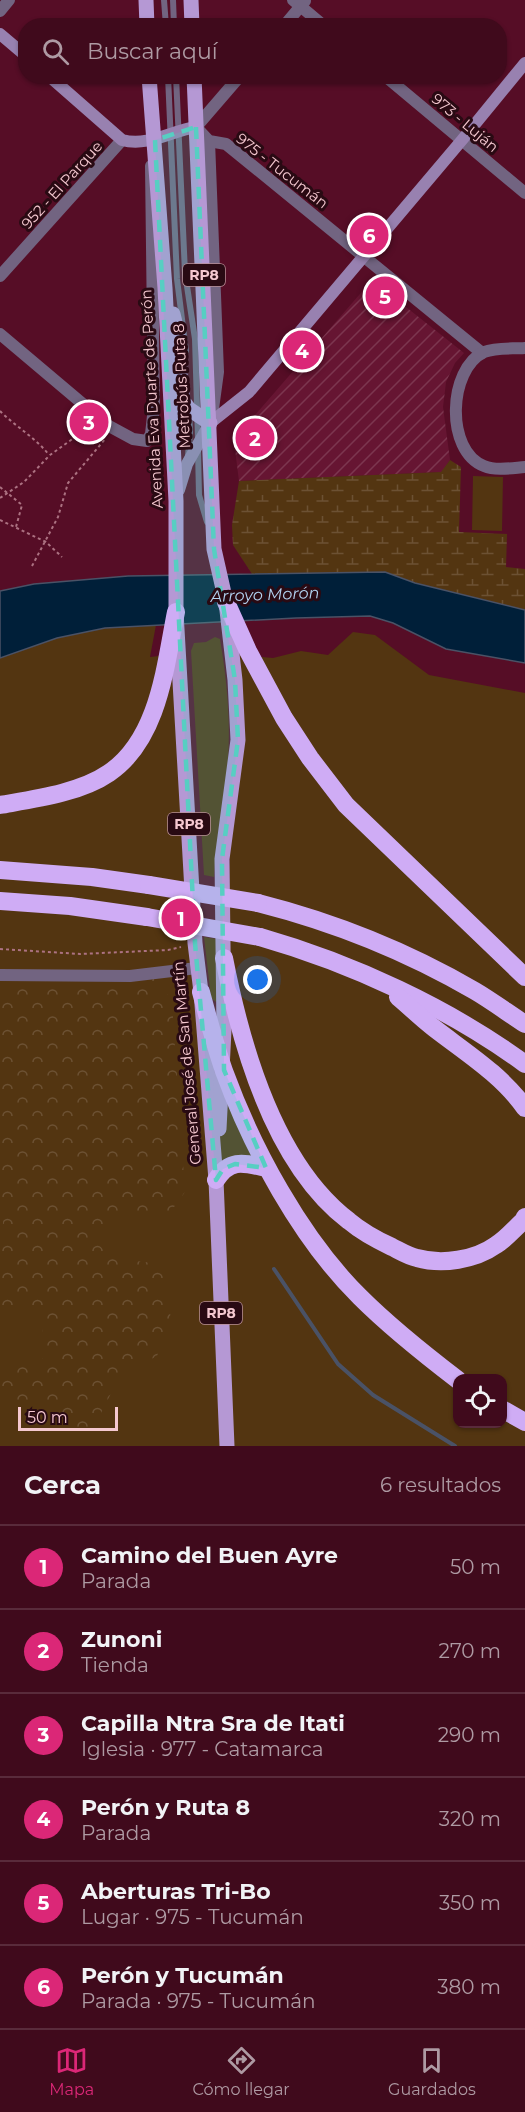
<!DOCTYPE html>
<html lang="es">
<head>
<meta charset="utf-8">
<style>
	body { margin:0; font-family:Montserrat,sans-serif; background:#471325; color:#f1f3f6 }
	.controls { position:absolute; right:18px; bottom:18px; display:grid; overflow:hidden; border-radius:12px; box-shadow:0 2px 4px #0004 }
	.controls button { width:54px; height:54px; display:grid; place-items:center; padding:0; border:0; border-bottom:2px solid #592b3b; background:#400a1c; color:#f1f3f6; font:30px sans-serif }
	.scale { position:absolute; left:18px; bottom:15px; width:100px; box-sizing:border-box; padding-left:6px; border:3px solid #f5c8d0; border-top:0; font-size:16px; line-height:21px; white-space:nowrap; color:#f5c8d0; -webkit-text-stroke:4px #290a13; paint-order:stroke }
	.you { position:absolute; left:258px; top:980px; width:21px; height:21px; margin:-15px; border:4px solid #fff; border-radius:50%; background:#1a73e8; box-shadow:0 0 0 9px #1a73e833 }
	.badge { display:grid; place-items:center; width:39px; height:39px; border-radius:50%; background:#db2777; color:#fff; font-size:20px; font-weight:700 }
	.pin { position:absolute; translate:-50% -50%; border:3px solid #fff; box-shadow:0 2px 6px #0006 }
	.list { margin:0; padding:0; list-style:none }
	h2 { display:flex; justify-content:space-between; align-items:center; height:78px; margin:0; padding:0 24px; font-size:26px }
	h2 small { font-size:20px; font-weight:400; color:#ae9aa3 }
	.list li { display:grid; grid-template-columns:39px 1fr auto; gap:18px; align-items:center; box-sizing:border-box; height:84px; padding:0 24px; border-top:2px solid #592b3b }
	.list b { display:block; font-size:22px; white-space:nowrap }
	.list p { margin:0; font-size:20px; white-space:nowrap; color:#ae9aa3 }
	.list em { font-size:20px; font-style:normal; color:#ae9aa3 }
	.icon { flex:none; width:33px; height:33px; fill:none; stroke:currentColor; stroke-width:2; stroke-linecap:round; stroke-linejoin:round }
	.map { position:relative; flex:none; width:525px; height:1446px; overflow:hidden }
	.search { position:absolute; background:#400a1c; box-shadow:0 2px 4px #0004; left:18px; right:18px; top:18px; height:66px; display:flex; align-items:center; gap:15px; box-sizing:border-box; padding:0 21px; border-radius:24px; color:#ae9aa3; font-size:22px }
	.sheet { height:582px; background:#400a1c }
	nav { display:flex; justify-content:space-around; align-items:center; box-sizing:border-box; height:84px; border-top:2px solid #592b3b; background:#400a1c; font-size:16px; color:#ae9aa3 }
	nav a { display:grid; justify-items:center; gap:3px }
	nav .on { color:#db2777 }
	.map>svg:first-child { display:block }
	.industrial { fill:url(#industrial-furrows) }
	.green { fill:#533511; fill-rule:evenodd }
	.forest { fill:url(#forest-crowns) }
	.wetland { fill:url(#wetland-marsh) }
	.water { fill:#001f39; stroke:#4a5266; stroke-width:1.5 }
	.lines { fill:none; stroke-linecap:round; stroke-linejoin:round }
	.stream { stroke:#4a5266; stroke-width:4 }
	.path { stroke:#ac7282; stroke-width:2; stroke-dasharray:3 3; stroke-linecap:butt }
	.lane { stroke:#726481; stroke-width:6 }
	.street { stroke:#726481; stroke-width:12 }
	.secondary { stroke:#9881b0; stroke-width:12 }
	.primary { stroke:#b598d4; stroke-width:15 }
	.highway { stroke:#cfacf5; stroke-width:18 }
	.highway-bridge { stroke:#cfacf5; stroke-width:18 }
	.marked { fill:#57cec2; fill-opacity:0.2; stroke:#57cec2; stroke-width:4.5; stroke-dasharray:12 8; stroke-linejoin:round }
	.labels { text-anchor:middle; stroke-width:6; stroke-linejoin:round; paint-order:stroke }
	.shield { fill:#290a13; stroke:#b88f97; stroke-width:1.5 }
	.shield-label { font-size:14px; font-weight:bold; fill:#f5c8d0 }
	.street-label { font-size:15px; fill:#f5c8d0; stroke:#290a13 }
	.water-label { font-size:16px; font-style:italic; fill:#b2d3f1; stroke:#290a13 }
</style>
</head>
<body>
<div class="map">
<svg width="525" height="1446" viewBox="0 0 525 1446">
	<defs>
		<pattern id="industrial-furrows" width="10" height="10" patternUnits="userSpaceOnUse" patternTransform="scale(1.5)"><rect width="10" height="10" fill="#661532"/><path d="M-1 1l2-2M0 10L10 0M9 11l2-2" fill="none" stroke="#7c364f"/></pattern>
		<pattern id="forest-crowns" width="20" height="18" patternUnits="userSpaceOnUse" patternTransform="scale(1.5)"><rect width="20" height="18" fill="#533511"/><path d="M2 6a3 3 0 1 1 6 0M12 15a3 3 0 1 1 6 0" fill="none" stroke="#6c5133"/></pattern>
		<pattern id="wetland-marsh" width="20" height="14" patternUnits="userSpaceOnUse" patternTransform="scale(1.5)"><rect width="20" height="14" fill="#533511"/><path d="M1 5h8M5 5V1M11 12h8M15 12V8" fill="none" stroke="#6c5133"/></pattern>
	</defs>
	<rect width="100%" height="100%" fill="#560d26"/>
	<path class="industrial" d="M372,283L377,284L464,353L455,363L446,382L443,407L450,460L442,472L239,481L233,433L249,422L366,287Z"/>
	<g class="green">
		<path d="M473,476L503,477L502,531L472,530Z"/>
		<path d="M156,625L150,657L168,655L180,656L215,1174L224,958L234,776L232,654L273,658L301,651L328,655L353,632L375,635L429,675L525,693V1446H0V658L57,638L105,628ZM458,1378H502V1424H458Z"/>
		<path d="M215,637L220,639C228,686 232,734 226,781C222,813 216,845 214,877L204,875L191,651L194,643L206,642Z"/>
		<path d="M204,937L217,939L219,998L216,1002L211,998Z"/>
	</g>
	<path class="forest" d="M155,972L172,1003L185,1192L166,1218L120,1217L89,1232L110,1258L162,1264L171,1319L157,1356L120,1376L84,1446H81L70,1419L48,1404L12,1406L0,1387V1369L46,1358L40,1308L0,1312V1274L4,1206L0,1202V975Z"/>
	<path class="wetland" d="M450,460L461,467L459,532L507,534L506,567L525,569V610L415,583L385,572L252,574L233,545L232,525L239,481L441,472Z"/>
	<path class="water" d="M385,572L415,583L525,610V663L446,649L393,623L370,616L296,618L105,628L57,638L0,658V591L34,584L128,576Z"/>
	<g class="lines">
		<path class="stream" d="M274,1269L338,1364L373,1395L455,1446"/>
		<g class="path">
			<path d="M0,411C16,427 36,438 49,455"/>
			<path d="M0,487L22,505L16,527"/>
			<path d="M0,498L24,482L50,455L78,435L86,425"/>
			<path d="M0,520L46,542L62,557"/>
			<path d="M32,566L58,517L68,483L106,438"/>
			<path d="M0,949L80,954L168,950L181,947"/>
		</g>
		<g class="lane">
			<path d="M164,0L166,26"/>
			<path d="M173,0L174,26"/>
			<path d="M168,76L177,279L186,351"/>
			<path d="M176,76L185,273L195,339L198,439"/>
			<path d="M198,450L199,495L207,522"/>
			<path d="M188,456L190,432L189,412"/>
		</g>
		<g class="street">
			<path d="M293,0L324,26"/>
			<path d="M0,11L9,0"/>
			<path d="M284,26L305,1"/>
			<path d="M240,76L196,127L209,141L226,144L482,353"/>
			<path d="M385,76L525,193"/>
			<path d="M209,141L218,372L213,409"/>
			<path d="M0,276L122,140"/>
			<path d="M0,334L109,426L133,439L147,441L151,434L154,407L151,166"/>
			<path d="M525,348C512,349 496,347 484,352C448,369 445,451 484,466C496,471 512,468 525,467"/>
			<path d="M0,975L130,976L197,968"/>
		</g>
		<g class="secondary">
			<path d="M0,34L26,56"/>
			<path d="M49,76L122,140C148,147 171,131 196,127"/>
			<path d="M179,490L187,464L210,423L249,392L462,140L525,63"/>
		</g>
		<g class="primary">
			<path d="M146,0L147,26"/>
			<path d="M191,0L192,26"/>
			<path d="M149,76L165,288L176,501V612L195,943L201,992L216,1180L227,1446"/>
			<path d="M194,76L214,549L226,602L235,680L238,740L222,859L224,1030L219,1129"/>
			<path d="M173,314L178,335L181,390L184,402L189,409L210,423"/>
		</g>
		<g class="highway">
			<path d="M226,602L248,651L284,718L310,758L346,805L525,977"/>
			<path d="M0,805C34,799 80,793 109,773C159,739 165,667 176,612"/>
			<path d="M0,870L92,877L149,885"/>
			<path d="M0,901L70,906L147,917"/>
			<path d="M258,903C333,922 408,952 475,991C492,1001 508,1013 525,1024"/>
			<path d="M260,937C351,963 449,1008 525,1064"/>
			<path d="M224,958C241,1046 275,1165 349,1221C362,1232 377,1240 392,1247C400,1251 408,1256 417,1258C442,1265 475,1260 496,1245C506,1239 514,1229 523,1221L525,1217"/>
			<path d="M201,992C208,1018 215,1045 224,1071C252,1148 301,1239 360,1297C390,1327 424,1354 458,1380"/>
			<path d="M398,997C410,1007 421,1018 434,1028C465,1052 502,1075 525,1108"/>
			<path d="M216,1180C230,1158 244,1163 266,1168"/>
			<path d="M502,1409L525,1422"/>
		</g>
		<g class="highway-bridge">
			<path d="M149,885L258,903"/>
			<path d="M147,917L260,937"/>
		</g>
	</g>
	<path class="marked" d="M196,127L214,549L235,680L238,740L222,859L224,1070L266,1168L235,1164L223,1169L216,1180L195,943L155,140Z"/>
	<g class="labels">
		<g class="shield">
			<rect x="183" y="264" width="42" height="22" rx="4.5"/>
			<rect x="168" y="813" width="42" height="22" rx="4.5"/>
			<rect x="200" y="1302" width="42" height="22" rx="4.5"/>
		</g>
		<g class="shield-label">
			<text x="204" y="280">RP8</text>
			<text x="189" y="829">RP8</text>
			<text x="221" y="1318">RP8</text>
		</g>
		<g class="street-label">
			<text transform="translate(465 123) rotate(40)" y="5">973 - Luján</text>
			<text transform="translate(282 171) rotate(38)" y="5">975 - Tucumán</text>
			<text transform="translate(62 185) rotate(-48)" y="5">952 - El Parque</text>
			<text transform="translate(182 386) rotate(-93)" y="5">Metrobús Ruta 8</text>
			<text transform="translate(152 399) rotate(-93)" y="5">Avenida Eva Duarte de Perón</text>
			<text transform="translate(187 1063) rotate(-95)" y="5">General José de San Martín</text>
		</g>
		<g class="water-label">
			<text transform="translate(265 594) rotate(-2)" y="6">Arroyo Morón</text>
		</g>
	</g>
</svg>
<div class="controls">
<button><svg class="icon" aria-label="locate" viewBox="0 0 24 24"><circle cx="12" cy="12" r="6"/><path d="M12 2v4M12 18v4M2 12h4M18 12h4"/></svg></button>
</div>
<div class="scale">50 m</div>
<div class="you"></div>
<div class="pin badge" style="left:181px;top:918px">1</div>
<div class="pin badge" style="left:255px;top:438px">2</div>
<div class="pin badge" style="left:89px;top:422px">3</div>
<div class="pin badge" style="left:302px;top:350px">4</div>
<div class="pin badge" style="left:385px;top:296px">5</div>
<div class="pin badge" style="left:369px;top:235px">6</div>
<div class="search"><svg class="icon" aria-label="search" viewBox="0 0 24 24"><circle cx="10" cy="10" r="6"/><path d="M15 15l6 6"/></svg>Buscar aquí</div>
</div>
<section class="sheet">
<h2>Cerca<small>6 resultados</small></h2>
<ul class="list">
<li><span class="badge">1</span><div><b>Camino del Buen Ayre</b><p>Parada</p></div><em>50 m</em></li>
<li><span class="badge">2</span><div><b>Zunoni</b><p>Tienda</p></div><em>270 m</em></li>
<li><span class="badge">3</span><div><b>Capilla Ntra Sra de Itati</b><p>Iglesia · 977 - Catamarca</p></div><em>290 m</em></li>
<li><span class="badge">4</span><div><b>Perón y Ruta 8</b><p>Parada</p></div><em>320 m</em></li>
<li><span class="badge">5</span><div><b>Aberturas Tri-Bo</b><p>Lugar · 975 - Tucumán</p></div><em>350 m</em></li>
<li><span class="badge">6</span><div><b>Perón y Tucumán</b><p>Parada · 975 - Tucumán</p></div><em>380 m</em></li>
</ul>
</section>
<nav>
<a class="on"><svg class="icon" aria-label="map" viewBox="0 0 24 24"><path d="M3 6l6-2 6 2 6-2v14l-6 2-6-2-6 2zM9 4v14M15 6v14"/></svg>Mapa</a>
<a><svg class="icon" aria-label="directions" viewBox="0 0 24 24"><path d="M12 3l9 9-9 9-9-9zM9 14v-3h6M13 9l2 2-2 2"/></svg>Cómo llegar</a>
<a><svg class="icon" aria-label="saved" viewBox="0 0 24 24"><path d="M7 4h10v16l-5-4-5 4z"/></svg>Guardados</a>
</nav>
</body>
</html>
